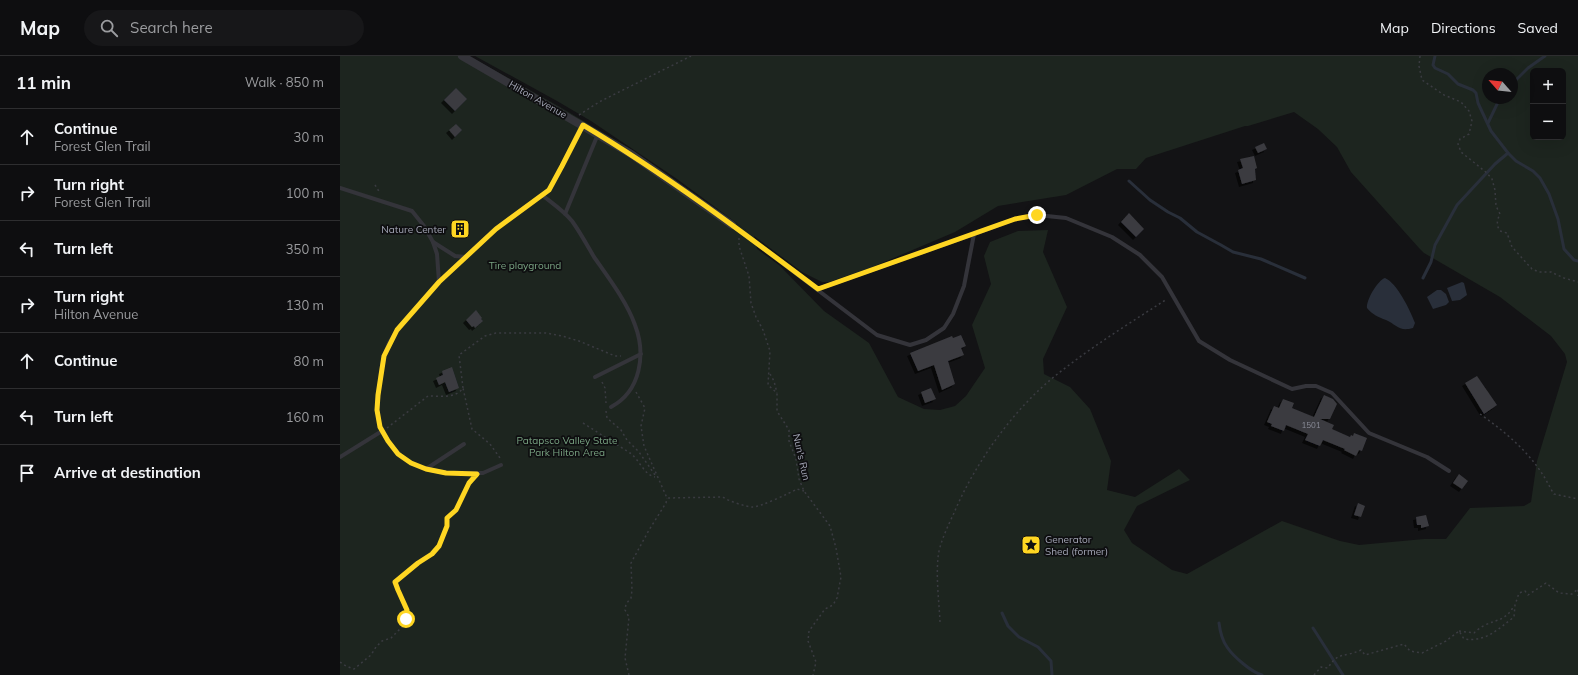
<!DOCTYPE html>
<html lang="en">
<head>
<meta charset="utf-8">
<style>
	body { margin:0; font-family:Mulish,sans-serif; background:#171719; color:#f1f3f6 }
	.controls { position:absolute; right:12px; top:12px; display:grid; overflow:hidden; border-radius:6px; box-shadow:0 4px 16px #0002 }
	.controls button { width:36px; height:36px; display:grid; place-items:center; padding:0; border:0; border-bottom:1px solid #2e2e30; background:#0e0e10; color:#f1f3f6; font:20px sans-serif }
	.compass { position:absolute; left:1142px; top:12px; width:36px; height:36px; border-radius:50%; background:#0e0e10; box-shadow:0 4px 16px #0002; rotate:297deg }
	.stop { position:absolute; width:12px; height:12px; margin:-9px; border:3px solid #ffd622; border-radius:50%; background:#fff }
	.stop.end { background:#ffd622; border-color:#fff; box-shadow:0 1px 4px #0008 }
	.list { margin:0; padding:0; list-style:none }
	h2 { display:flex; justify-content:space-between; align-items:center; height:52px; margin:0; padding:0 16px; font-size:17px }
	h2 small { font-size:13px; font-weight:400; color:#9b9c9f }
	.list li { display:grid; grid-template-columns:26px 1fr auto; gap:12px; align-items:center; box-sizing:border-box; height:56px; padding:0 16px; border-top:1px solid #2e2e30 }
	.list b { display:block; font-size:15px; white-space:nowrap }
	.list p { margin:0; font-size:13px; white-space:nowrap; color:#9b9c9f }
	.list em { font-size:13px; font-style:normal; color:#9b9c9f }
	.icon { flex:none; width:22px; height:22px; fill:none; stroke:currentColor; stroke-width:2; stroke-linecap:round; stroke-linejoin:round }
	.map { position:relative; flex:none; width:1238px; height:619px; overflow:hidden }
	header { display:flex; align-items:center; gap:24px; box-sizing:border-box; height:56px; padding:0 20px; background:#0e0e10; border-bottom:1px solid #2e2e30 }
	header strong { font-size:19px }
	nav { display:flex; gap:22px; margin-inline-start:auto; font-size:14px }
	.search { width:280px; height:36px; background:#171719; display:flex; align-items:center; gap:10px; box-sizing:border-box; padding:0 14px; border-radius:22px; color:#9b9c9f; font-size:15px }
	main { display:flex }
	aside { flex:1; background:#0e0e10 }
	.map>svg:first-child { display:block }
	.green { fill:#1d251f; fill-rule:evenodd }
	.water { fill:#292f3a }
	.lines { fill:none; stroke-linecap:round; stroke-linejoin:round }
	.stream { stroke:#292f3a; stroke-width:3 }
	.building { fill:#3b3b40; filter:url(#shadow) }
	.path { stroke:#3a3b41; stroke-width:1.5; stroke-dasharray:2 3; stroke-linecap:butt }
	.lane { stroke:#34343a; stroke-width:4 }
	.street { stroke:#34343a; stroke-width:8 }
	.route { stroke:#ffd622; stroke-width:5 }
	.labels { text-anchor:middle; stroke-width:3.5; stroke-linejoin:round; paint-order:stroke }
	.number-label { font-size:8px; fill:#8a8c98 }
	.street-label { font-size:10px; fill:#a4a7b6; stroke:#0e0e10 }
	.poi-label { font-size:10px; fill:#a4a7b6; stroke:#0e0e10; text-anchor:end }
	.park-label { font-size:10px; fill:#79a382; stroke:#0e0e10 }
</style>
</head>
<body>
<header>
<strong>Map</strong>
<div class="search"><svg class="icon" aria-label="search" viewBox="0 0 24 24"><circle cx="10" cy="10" r="6"/><path d="M15 15l6 6"/></svg>Search here</div>
<nav><a>Map</a><a>Directions</a><a>Saved</a></nav>
</header>
<main>
<aside>
<h2>11 min<small>Walk · 850 m</small></h2>
<ul class="list">
<li><svg class="icon" aria-label="ahead" viewBox="0 0 24 24"><path d="M12 20V5M6 11l6-6 6 6"/></svg><div><b>Continue</b><p>Forest Glen Trail</p></div><em>30 m</em></li>
<li><svg class="icon" aria-label="right" viewBox="0 0 24 24"><path d="M7 20v-9h11M14 6l5 5-5 5"/></svg><div><b>Turn right</b><p>Forest Glen Trail</p></div><em>100 m</em></li>
<li><svg class="icon" aria-label="left" viewBox="0 0 24 24"><path d="M17 20v-9H6M10 6l-5 5 5 5"/></svg><div><b>Turn left</b></div><em>350 m</em></li>
<li><svg class="icon" aria-label="right" viewBox="0 0 24 24"><path d="M7 20v-9h11M14 6l5 5-5 5"/></svg><div><b>Turn right</b><p>Hilton Avenue</p></div><em>130 m</em></li>
<li><svg class="icon" aria-label="ahead" viewBox="0 0 24 24"><path d="M12 20V5M6 11l6-6 6 6"/></svg><div><b>Continue</b></div><em>80 m</em></li>
<li><svg class="icon" aria-label="left" viewBox="0 0 24 24"><path d="M17 20v-9H6M10 6l-5 5 5 5"/></svg><div><b>Turn left</b></div><em>160 m</em></li>
<li><svg class="icon" aria-label="arrive" viewBox="0 0 24 24"><path d="M6 21V4h12l-3 4 3 4H6"/></svg><div><b>Arrive at destination</b></div></li>
</ul>
</aside>
<div class="map">
<svg width="1238" height="619" viewBox="0 0 1238 619">
	<defs>
		<filter id="shadow"><feDropShadow dx="-3" dy="3" stdDeviation="0" flood-color="#0009"/></filter>
	</defs>
	<rect width="100%" height="100%" fill="#131315"/>
	<path class="green" d="M0,0H129L220,51L294,95L406,174L337,123L251,65L217,45L135,0H1238V619H0ZM1193,15H1223V81H1193ZM1148,18H1172V42H1148ZM954,56L978,73L997,91L1011,116L1079,192L1084,197L1160,241L1211,280L1225,298L1227,306L1197,405L1191,446L1184,450L1130,452L1106,483H1084L1019,489L1000,485L942,465L847,518L832,514L792,487L784,474L797,450L850,424L839,413L795,441L767,434L771,405L750,353L730,331L704,318L703,303L727,251L703,196L708,174L678,175L650,186L644,200L651,228L632,269L645,312L626,340L615,350L600,354L584,353L558,341L529,287L484,255L439,209L417,193L414,180L462,216L482,226H489L530,212L615,176L658,150L726,139L777,113H796L806,102L905,70H908Z"/>
	<g class="water">
		<path d="M1045,222C1057,227 1070,254 1075,267L1073,272C1059,276 1057,269 1046,264C1038,261 1033,259 1027,252C1026,244 1038,224 1045,222Z"/>
		<path d="M1122,226L1124,227L1127,239L1120,244L1112,245L1107,232Z"/>
		<path d="M1097,234H1101L1106,238L1109,246L1106,249L1093,253L1087,241Z"/>
	</g>
	<g class="lines">
		<g class="stream">
			<path d="M1095,0L1093,9L1095,12L1108,18L1118,28L1133,34L1136,37L1138,47L1151,75L1168,97L1176,105L1193,115L1200,122L1209,138L1218,163L1224,193L1234,204L1238,205"/>
			<path d="M1172,28L1188,12L1205,0"/>
			<path d="M1148,67L1160,42"/>
			<path d="M789,125L810,144L828,156L840,162L857,176L881,189L893,196L921,203L965,222"/>
			<path d="M1083,222L1091,206L1095,189L1117,149L1155,108L1168,97"/>
			<path d="M662,557L668,570L679,581L698,591L711,605L712,619"/>
			<path d="M879,567C880,575 882,584 887,591C893,600 911,616 922,619"/>
			<path d="M973,572L1003,619"/>
		</g>
	</g>
	<g class="building">
		<path d="M116,32L127,43L115,55L104,44Z"/>
		<path d="M116,68L122,74L115,81L109,74Z"/>
		<path d="M924,87L927,93L918,97L915,91Z"/>
		<path d="M914,100L917,112L915,113L916,124L902,128L898,114L903,112L900,103Z"/>
		<path d="M789,157L804,173L796,181L781,166Z"/>
		<path d="M121,167L126,173L118,178L114,172Z"/>
		<path d="M136,254L142,262L141,263L143,265L135,272L134,270L132,271L126,264Z"/>
		<path d="M621,279L626,290L621,292L624,299L608,305L615,328L602,334L594,309L578,315L570,297L612,280L613,282Z"/>
		<path d="M112,311L119,332L109,336L105,326L99,329L96,322L103,319L102,315Z"/>
		<path d="M1137,320L1157,349L1144,358L1125,327Z"/>
		<path d="M591,332L596,343L585,347L581,336Z"/>
		<path d="M984,339L993,343L997,348L990,363H980L994,369L992,373L1010,381L1011,379L1013,380L1014,377L1027,382L1022,395L1019,394L1016,400L1004,394L1005,393L983,384L980,390L965,384L968,378L946,369L944,375L931,370L932,368L927,366L934,350L939,352L943,343L954,347L952,352L974,361Z"/>
		<path d="M1119,418L1128,425L1122,433L1113,427Z"/>
		<path d="M1018,447L1025,450L1021,461L1014,459Z"/>
		<path d="M1086,459L1089,470L1081,472V469H1077L1076,461Z"/>
	</g>
	<g class="lines">
		<g class="path">
			<path d="M1080,0L1079,10L1082,24L1104,39L1121,46L1129,55L1132,65L1129,78L1120,83L1118,88L1121,96L1147,117L1152,123L1155,134L1156,150L1160,158C1157,164 1156,169 1160,175L1167,177L1172,191L1192,213L1199,216H1211L1224,222L1238,226"/>
			<path d="M239,59L259,46L351,0"/>
			<path d="M35,129L40,137"/>
			<path d="M399,182V190L409,220L411,247L416,261L423,274L430,295L428,329L437,337V355L449,374V385L456,403L459,423L464,435L490,470L496,492L501,521L497,542L493,549L485,553L469,575L468,585L476,606L473,619"/>
			<path d="M430,318L434,325L437,337"/>
			<path d="M262,326L265,332L266,347"/>
			<path d="M123,332L119,299L145,280L156,277H206L222,280L239,285L275,300H281"/>
			<path d="M296,336L305,352L301,370L304,390L327,442L383,441C388,445 406,451 413,451C420,451 450,437 457,433L464,435"/>
			<path d="M266,355L267,362L281,374L287,384L299,396L315,419"/>
			<path d="M1140,358C1164,375 1187,394 1203,419C1207,425 1210,432 1214,438L1238,443"/>
			<path d="M243,367L290,397C299,403 304,419 315,421"/>
			<path d="M47,372L88,340C100,340 115,343 123,332L132,373L150,388L160,402"/>
			<path d="M600,566C599,545 596,523 598,502C599,488 608,470 614,457C635,407 673,354 715,320C751,291 790,267 827,243"/>
			<path d="M1119,575L1134,577C1137,574 1141,571 1145,569C1158,563 1165,565 1174,550"/>
			<path d="M0,606L6,610L14,613L31,599L36,591L42,585L51,582L62,571L66,563L67,554L58,535L55,526L78,507L92,499L99,490L107,470V462L116,454L132,424"/>
			<path d="M289,619L285,602L289,561L285,554L286,548L291,542L292,534L291,507L309,474L326,447L327,442"/>
			<path d="M974,619L981,611L988,612C998,595 1004,602 1021,594L1025,599L1064,588L1070,595L1082,597L1106,585L1119,575L1124,583C1146,586 1157,574 1174,561L1175,549L1179,537L1185,535L1188,539L1206,527L1219,537L1232,538L1238,533V540"/>
		</g>
		<g class="lane">
			<path d="M0,132L72,155L84,170L93,186L97,198L99,226"/>
			<path d="M202,139C212,147 224,155 232,165C240,176 247,189 254,201C268,221 287,246 295,269C306,298 301,335 271,351"/>
			<path d="M225,158L258,78"/>
			<path d="M392,169L537,279L570,289L586,284L604,272L613,258L624,230L634,178L675,163L697,159L726,162L772,181L800,199L822,221L859,285L890,304L952,333L966,330H976L992,337L1029,377L1087,401L1109,415"/>
			<path d="M93,186L115,200L126,201"/>
			<path d="M478,233L634,178"/>
			<path d="M255,321L301,298"/>
			<path d="M0,401L42,375"/>
			<path d="M161,409L143,417H106L86,413L71,407L58,397L48,385L40,371L37,354L41,315L44,300L49,287L57,274L99,226L155,173L209,134L222,110L242,69"/>
			<path d="M86,413L124,388"/>
		</g>
		<path class="street" d="M122,0L291,98L392,169"/>
	</g>
	<g class="lines">
		<path class="route" d="M66,563L67,554L58,534L55,526L78,507L92,498L99,490L107,470V462L116,454L129,427L137,418L106,417L86,413L71,407L58,398L48,385L40,371L37,354L38,339L44,300L57,274L99,226L156,173L209,134L222,110L243,69C325,118 401,175 478,233L675,163L697,159"/>
	</g>
	<defs>
		<symbol id="building-square" viewBox="-11 -11 22 22"><rect x="-9" y="-9" width="18" height="18" rx="4" fill="#ffd622" stroke="#0e0e10"/><path d="M-4-6H4V6H1V3H-1V6H-4ZM-2.5-4.3h1.7v1.8h-1.7ZM.8-4.3h1.7v1.8H.8ZM-2.5-1h1.7V.8h-1.7ZM.8-1h1.7V.8H.8Z" fill="#111"/></symbol>
		<symbol id="sight-square" viewBox="-11 -11 22 22"><rect x="-9" y="-9" width="18" height="18" rx="4" fill="#ffd622" stroke="#0e0e10"/><path d="M0-6L1.8-2.2L6-1.7L2.9 1.2L3.7 5.4L0 3.3L-3.7 5.4L-2.9 1.2L-6-1.7L-1.8-2.2Z" fill="#111"/></symbol>
	</defs>
	<g fill-rule="evenodd">
		<use href="#building-square" x="109" y="162" width="22" height="22"/>
		<use href="#sight-square" x="680" y="478" width="22" height="22"/>
	</g>
	<g class="labels">
		<g class="number-label">
			<text x="971" y="372">1501</text>
		</g>
		<g class="street-label">
			<text transform="translate(198 43) rotate(30)" y="4">Hilton Avenue</text>
			<text transform="translate(462 401) rotate(77)" y="4">Nun's Run</text>
		</g>
		<g class="poi-label">
			<text x="106" y="177">Nature Center</text>
			<text x="705" y="487" text-anchor="start">Generator<tspan x="705" dy="12">Shed (former)</tspan></text>
		</g>
		<g class="park-label">
			<text x="185" y="213">Tire playground</text>
			<text x="227" y="388">Patapsco Valley State<tspan x="227" dy="12">Park Hilton Area</tspan></text>
		</g>
	</g>
</svg>
<div class="controls">
<button>+</button>
<button>−</button>
</div>
<svg class="compass" viewBox="-18 -18 36 36"><path d="M0-13l5 13h-10z" fill="#e53935"/><path d="M0 13l5-13h-10z" fill="#9b9c9f"/></svg>
<div class="stop" style="left:66px;top:563px"></div>
<div class="stop end" style="left:697px;top:159px"></div>
</div>
</main>
</body>
</html>
